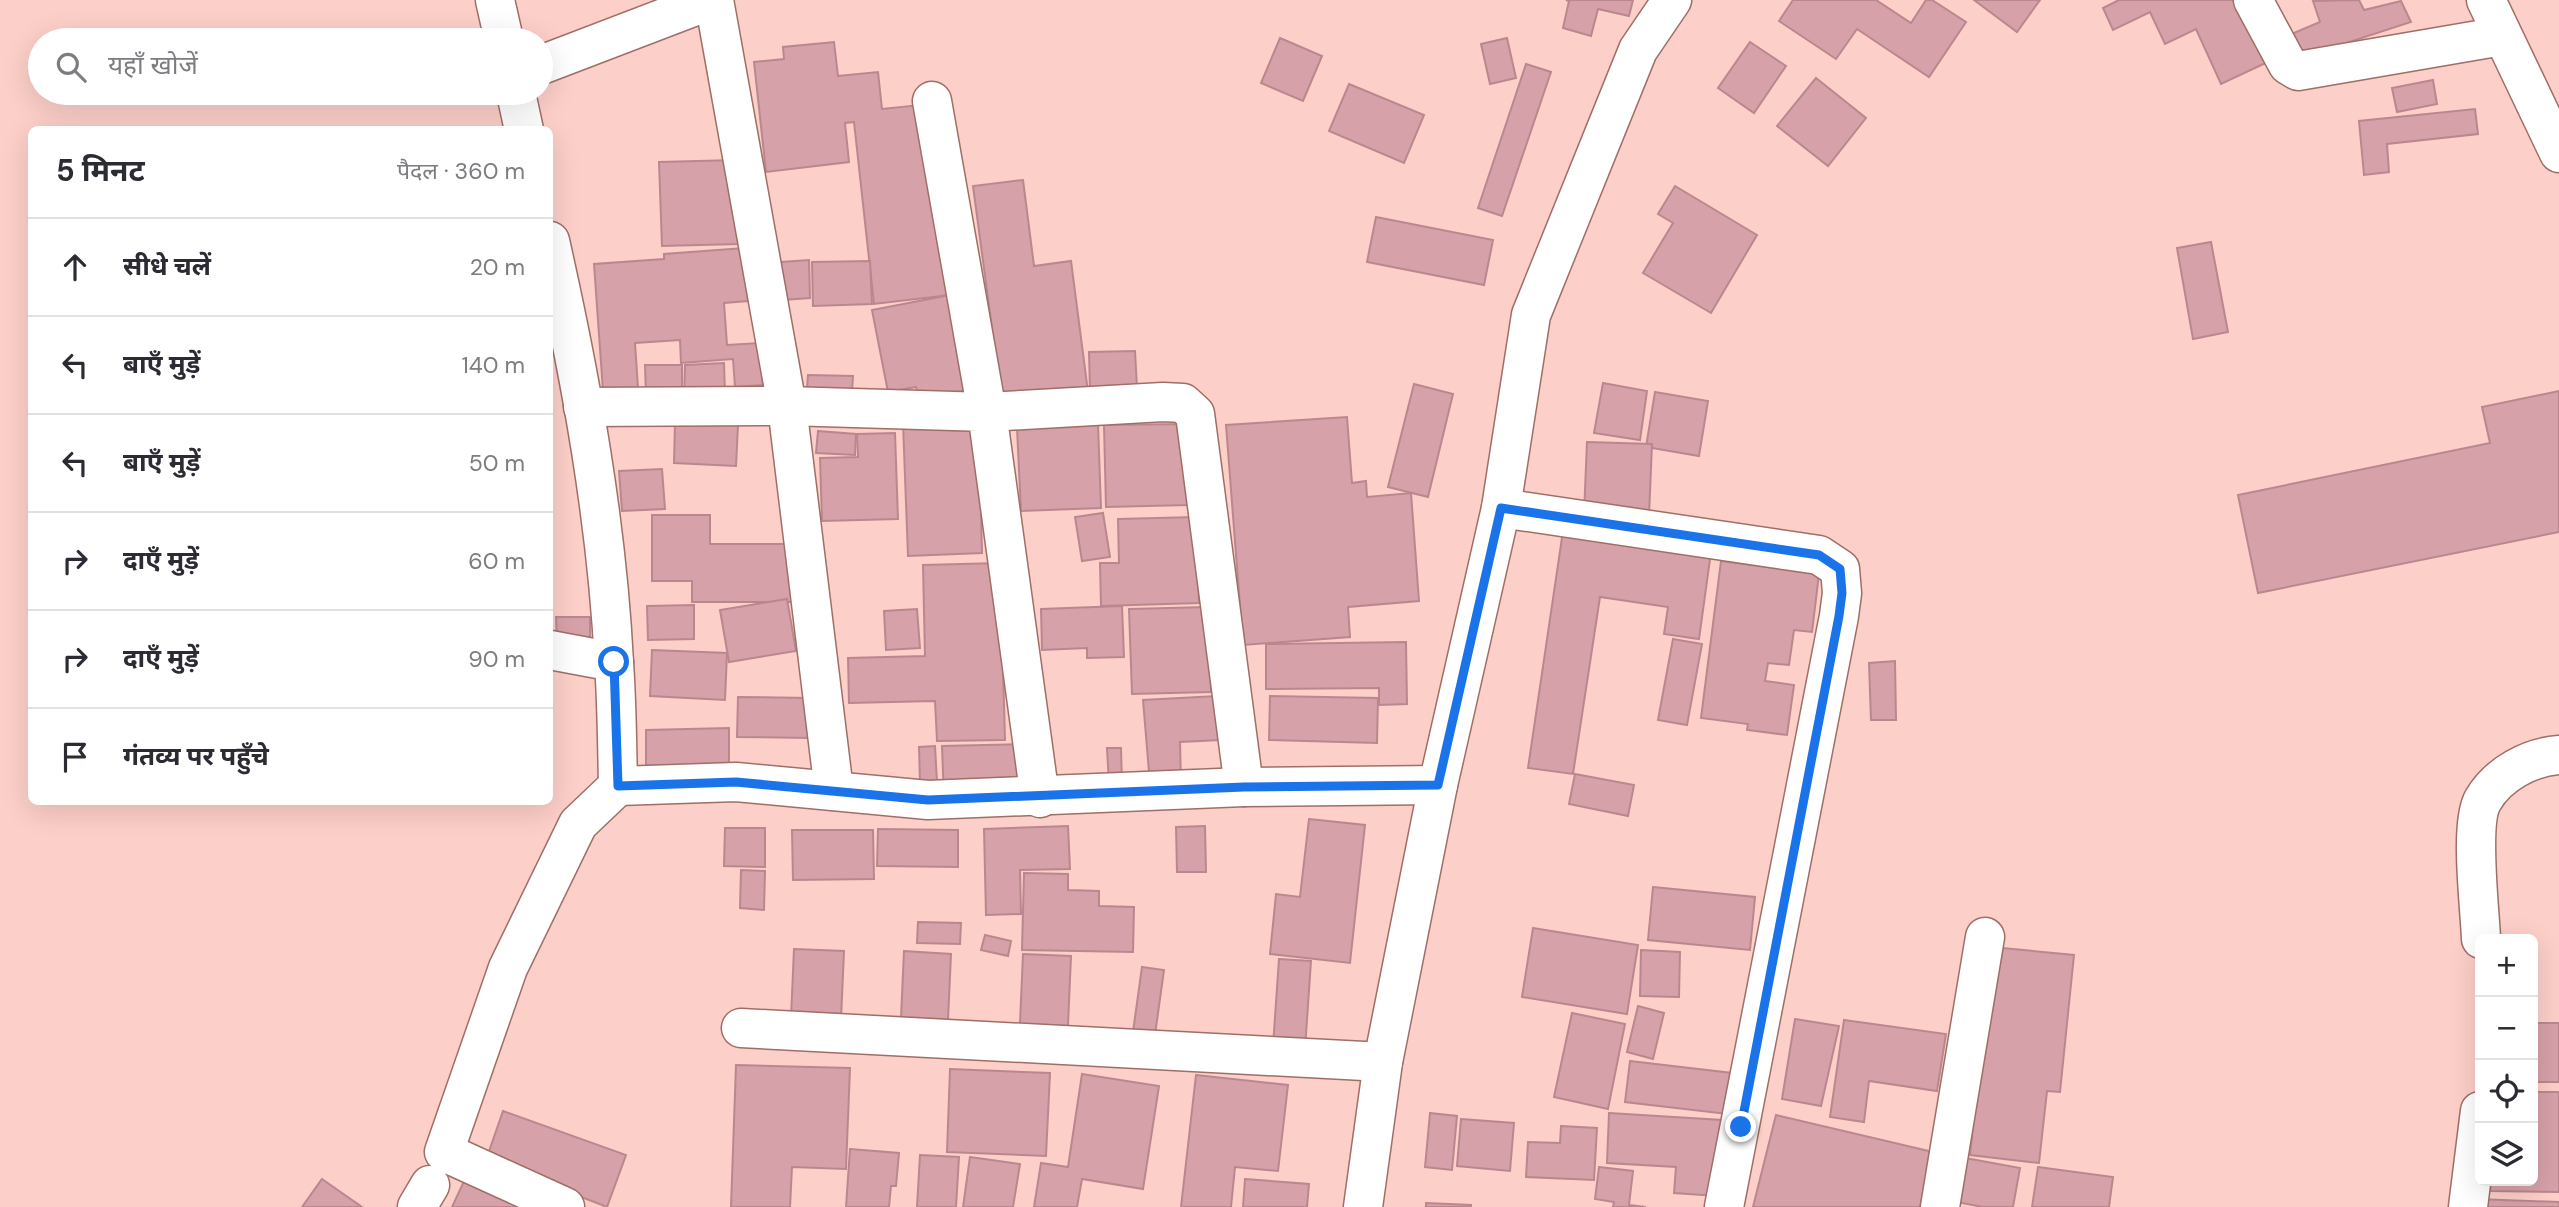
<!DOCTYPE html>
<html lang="hi">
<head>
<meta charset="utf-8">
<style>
	body { margin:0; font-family:"DM Sans","Noto Sans Devanagari",sans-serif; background:#f2f2f3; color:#2b2b33 }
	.controls { position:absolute; right:21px; bottom:21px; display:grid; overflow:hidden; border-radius:10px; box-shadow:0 7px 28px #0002 }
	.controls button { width:63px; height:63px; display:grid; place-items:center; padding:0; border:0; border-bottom:2px solid #e1e1e2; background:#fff; color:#2b2b33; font:35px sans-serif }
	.stop { position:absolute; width:21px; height:21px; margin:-16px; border:5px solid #1a73e8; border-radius:50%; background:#fff }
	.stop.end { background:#1a73e8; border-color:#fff; box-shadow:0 2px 7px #0008 }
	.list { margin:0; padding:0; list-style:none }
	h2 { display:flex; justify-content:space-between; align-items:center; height:91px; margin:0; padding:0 28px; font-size:30px }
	h2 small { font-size:23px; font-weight:400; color:#7c7c81 }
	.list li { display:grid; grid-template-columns:46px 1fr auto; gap:21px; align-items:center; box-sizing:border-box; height:98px; padding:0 28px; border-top:2px solid #e1e1e2 }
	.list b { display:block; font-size:26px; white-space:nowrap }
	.list em { font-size:23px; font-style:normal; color:#7c7c81 }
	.icon { flex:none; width:38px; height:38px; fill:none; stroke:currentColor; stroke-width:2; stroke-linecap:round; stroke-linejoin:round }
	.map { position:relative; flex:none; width:2559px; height:1207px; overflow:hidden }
	.search { position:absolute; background:#fff; box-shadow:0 7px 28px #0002; left:28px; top:28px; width:525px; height:77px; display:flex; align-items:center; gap:18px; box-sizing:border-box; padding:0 24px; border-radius:38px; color:#7c7c81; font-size:26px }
	.panel { position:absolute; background:#fff; box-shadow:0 7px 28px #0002; left:28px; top:126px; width:525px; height:679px; border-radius:10px }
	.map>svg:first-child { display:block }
	.building { fill:#d7a1a9; stroke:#bb878f; stroke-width:2 }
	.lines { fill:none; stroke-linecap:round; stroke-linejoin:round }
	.minor-casing { stroke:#a06e67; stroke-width:41 }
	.secondary-casing { stroke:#a06e67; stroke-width:41 }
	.minor { stroke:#fff; stroke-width:38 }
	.secondary { stroke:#fff; stroke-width:38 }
	.route { stroke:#1a73e8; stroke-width:9 }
</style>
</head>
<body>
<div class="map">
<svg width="2559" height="1207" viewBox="0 0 2559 1207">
	<rect width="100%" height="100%" fill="#fccfc8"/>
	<g class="building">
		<path d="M1566,0H1633L1629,16L1598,9L1591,36L1563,28L1569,1Z"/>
		<path d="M1793,0H1876L1911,23L1926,0H1932L1966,22L1929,77L1857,29L1836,59L1779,21Z"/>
		<path d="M1974,0H2040L2017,32Z"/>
		<path d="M2119,0H2242L2270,61L2221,84L2196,29L2165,44L2150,12L2113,30L2103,8Z"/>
		<path d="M2359,0L2364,10L2401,1L2411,22L2297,59L2287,36L2320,22L2313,1Z"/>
		<path d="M1280,38L1322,56L1303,101L1261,83Z"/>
		<path d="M1507,38L1516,78L1490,84L1481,44Z"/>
		<path d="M834,42L838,76L878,72L882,109L930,104L950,295L874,304L854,122L845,123L849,162L766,172L754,62L784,59L783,47Z"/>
		<path d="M1750,42L1786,66L1754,113L1718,88Z"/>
		<path d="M1526,64L1551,72L1502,216L1478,208Z"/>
		<path d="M1816,78L1866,118L1828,166L1777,126Z"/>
		<path d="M2433,80L2437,104L2397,112L2392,88Z"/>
		<path d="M1349,84L1424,115L1404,163L1329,131Z"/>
		<path d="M2475,109L2478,134L2387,144L2389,172L2364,175L2359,121Z"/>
		<path d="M736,160L739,244L662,246L659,162Z"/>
		<path d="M1023,180L1034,266L1071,261L1088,392L1002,403L973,186Z"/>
		<path d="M1675,186L1757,235L1711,313L1643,273L1673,223L1658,214Z"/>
		<path d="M1376,217L1493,240L1484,285L1367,262Z"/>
		<path d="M2211,242L2228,332L2193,339L2177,248Z"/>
		<path d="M744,248L748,301L724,303L727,345L760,343L763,385L735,387L733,359L681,363L680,340L635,343L638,388L603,391L594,264L664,259V254Z"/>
		<path d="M809,260L810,298L783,300L781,262Z"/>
		<path d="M870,261L872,304L813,306L812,262Z"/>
		<path d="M955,294L973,389L919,399L916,387L888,392L872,310Z"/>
		<path d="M1135,351L1137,388L1090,390L1089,352Z"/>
		<path d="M724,363L725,395L684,399L685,365Z"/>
		<path d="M645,365H682V395H646Z"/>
		<path d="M808,375L853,376L852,391L807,389Z"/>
		<path d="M1603,383L1647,391L1640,440L1594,433Z"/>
		<path d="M1414,384L1453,394L1428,497L1388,487Z"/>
		<path d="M2559,391V532L2258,593L2238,495L2490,443L2482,407Z"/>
		<path d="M1655,392L1708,401L1699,456L1646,447Z"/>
		<path d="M1347,417L1352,483L1366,481L1367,497L1411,493L1419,601L1348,607L1350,637L1243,645L1226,425Z"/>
		<path d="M983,420L987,513H981L982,553L908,556L903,423Z"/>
		<path d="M675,423L738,425L736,466L674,463Z"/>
		<path d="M1098,424L1101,508L1021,511L1017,428Z"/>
		<path d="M1188,424L1189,505L1106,507L1104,425Z"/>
		<path d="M818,431L856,434L855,455L816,453Z"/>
		<path d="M895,433L898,519L822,521L820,458L858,457L857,434Z"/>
		<path d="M1587,442L1652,444L1649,516L1584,514Z"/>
		<path d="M662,469L665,509L622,511L619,471Z"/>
		<path d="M1103,513L1110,557L1082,561L1075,517Z"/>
		<path d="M652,515H710V544H795V602H692V581H652Z"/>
		<path d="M1196,517L1199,603L1101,606L1100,563H1119L1118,519Z"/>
		<path d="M1563,531L1711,552L1699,639L1664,634L1668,607L1600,597L1573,774L1528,768Z"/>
		<path d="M1721,561L1819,574L1812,632L1794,630L1789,665L1768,663L1765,681L1794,685L1787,735L1747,730L1748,724L1701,718Z"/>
		<path d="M1000,563L1005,740L937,741L935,701L849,703L848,658L925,656L923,565Z"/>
		<path d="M787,599L796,651L729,662L720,610Z"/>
		<path d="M694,605V639L648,640L647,606Z"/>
		<path d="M1122,606L1124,657L1087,658V648L1042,650L1041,609Z"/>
		<path d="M1208,607L1211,692L1132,694L1129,609Z"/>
		<path d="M917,609L920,648L886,650L884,611Z"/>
		<path d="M556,617H590V647L557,648Z"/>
		<path d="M1673,639L1702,644L1687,725L1658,720Z"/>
		<path d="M1406,642L1407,704L1379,705V688L1266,689V644Z"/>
		<path d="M652,650L727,653L725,700L650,696Z"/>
		<path d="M1895,661L1896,720H1871L1869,663Z"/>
		<path d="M1217,696L1220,740L1180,742L1181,783L1150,784L1143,700Z"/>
		<path d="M1270,696L1378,698L1377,743L1269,740Z"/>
		<path d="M738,697L810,698V738L737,737Z"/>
		<path d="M729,728V768L646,770V730Z"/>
		<path d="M1027,744L1028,795L944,798L942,746Z"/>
		<path d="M935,746L937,782H920L919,747Z"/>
		<path d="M1107,748H1121L1122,784L1109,785Z"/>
		<path d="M1575,774L1634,785L1628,816L1569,804Z"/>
		<path d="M1309,819L1365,825L1350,963L1270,954L1276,894L1300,897Z"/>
		<path d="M1068,826L1070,869L1020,870L1021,914L986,915L984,829Z"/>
		<path d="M1205,826L1206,872H1177L1176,827Z"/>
		<path d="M725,828H765V867L724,866Z"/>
		<path d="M878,829L958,830V867L877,866Z"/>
		<path d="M792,830H873L874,879L793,880Z"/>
		<path d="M741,870L765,871L764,910L740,908Z"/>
		<path d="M1024,873L1068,874V890L1099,891V906L1134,907L1133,952L1022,950Z"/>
		<path d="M1653,887L1755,897L1750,950L1648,940Z"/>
		<path d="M918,922L961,923L960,944L917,943Z"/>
		<path d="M1533,928L1638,945L1627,1014L1522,997Z"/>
		<path d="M985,935L1011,941L1008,956L981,950Z"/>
		<path d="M1992,947L2074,955L2060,1092L2047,1091L2039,1163L1970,1155Z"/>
		<path d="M794,949L844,951L840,1042L790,1040Z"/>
		<path d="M1641,950L1680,952L1679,997L1640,996Z"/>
		<path d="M904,951L951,954L947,1042L900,1040Z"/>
		<path d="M1023,954L1071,956L1067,1048L1019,1046Z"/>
		<path d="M1279,959L1311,961L1305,1049L1273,1046Z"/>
		<path d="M1142,967L1164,970L1154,1042L1132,1039Z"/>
		<path d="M1638,1006L1664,1013L1653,1059L1627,1052Z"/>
		<path d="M1572,1013L1625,1024L1608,1109L1554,1097Z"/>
		<path d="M1795,1019L1839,1026L1821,1106L1782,1099Z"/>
		<path d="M1844,1020L1946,1034L1937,1091L1869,1081L1864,1122L1830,1117Z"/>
		<rect x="2533" y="1023" width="26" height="59"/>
		<path d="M1630,1061L1732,1073L1727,1114L1625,1102Z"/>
		<path d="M736,1065L850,1068L846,1169L792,1167L790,1207H731Z"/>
		<path d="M950,1069L1050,1073L1046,1156L947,1152Z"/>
		<path d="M1082,1074L1159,1086L1143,1189L1082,1179L1077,1207H1034L1041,1163L1068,1167Z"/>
		<path d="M1196,1075L1288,1085L1278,1171L1235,1167L1231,1207H1181Z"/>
		<path d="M2533,1092H2559V1192L2490,1191L2491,1181H2533Z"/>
		<path d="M503,1111L626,1155L607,1207L486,1160Z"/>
		<path d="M1430,1113L1457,1116L1452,1170L1425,1167Z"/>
		<path d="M1609,1113L1722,1120L1717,1196L1674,1193L1676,1167L1607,1163Z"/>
		<path d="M1776,1115L1933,1152L1920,1207H1753Z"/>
		<path d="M1461,1119L1514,1123L1510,1171L1457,1166Z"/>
		<path d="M1561,1126L1597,1128L1594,1180L1526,1177L1528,1142L1560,1143Z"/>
		<path d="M850,1149L899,1153L896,1186H891L889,1207H846Z"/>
		<path d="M920,1155L959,1157L956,1207H917Z"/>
		<path d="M970,1157L1020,1164L1013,1207H963Z"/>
		<path d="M1960,1157L2020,1168L2013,1207H1983L1951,1201Z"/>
		<path d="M1599,1167L1633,1171L1629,1205L1646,1207H1613L1614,1202L1595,1199Z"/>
		<path d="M2038,1167L2113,1177L2109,1207H2032Z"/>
		<path d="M322,1179L362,1207H302Z"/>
		<path d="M465,1179L526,1207H452Z"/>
		<path d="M1245,1179L1309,1184L1307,1207H1243Z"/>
		<path d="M2477,1199L2559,1202V1207H2477Z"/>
		<path d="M1426,1203L1471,1205V1207H1426Z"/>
	</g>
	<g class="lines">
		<defs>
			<g id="minor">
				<path d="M495,0L504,40"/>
				<path d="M714,0L787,406L834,791"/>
				<path d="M2253,0L2288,65L2298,71L2502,36"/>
				<path d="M2486,0L2559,153"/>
				<path d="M541,65L711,0"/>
				<path d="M516,93L524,130"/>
				<path d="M932,101L987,412L1163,402L1183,403L1195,414L1244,787"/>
				<path d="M550,241C581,379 607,522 614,663C617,704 617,745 618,786L736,782L928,800L1244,787L1438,785"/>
				<path d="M583,407L787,406L987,412L1040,798"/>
				<path d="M1501,508L1819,555L1840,569L1842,593L1839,616L1724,1207"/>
				<path d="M550,650L614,662"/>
				<path d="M2481,939C2480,909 2469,823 2483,800C2498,774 2530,757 2559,755"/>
				<path d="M741,1028L1383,1062"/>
				<path d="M417,1207L430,1185"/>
				<path d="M565,1207L444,1152L508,968L578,824L618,786"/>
				<path d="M1940,1207L1985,937"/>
				<path d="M2468,1207L2480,1111"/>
			</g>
			<path id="secondary" d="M1363,1207L1383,1062L1438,785L1501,508L1531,315L1638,50L1672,0"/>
		</defs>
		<use href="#minor" class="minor-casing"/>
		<use href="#secondary" class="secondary-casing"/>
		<use href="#minor" class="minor"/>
		<use href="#secondary" class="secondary"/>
	</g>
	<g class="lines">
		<path class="route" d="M614,662L618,786L736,782L928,800L1244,787L1438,785L1501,508L1819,555L1840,569L1842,593L1839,616L1741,1127"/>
	</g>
</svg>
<div class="controls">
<button>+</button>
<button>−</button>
<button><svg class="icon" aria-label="locate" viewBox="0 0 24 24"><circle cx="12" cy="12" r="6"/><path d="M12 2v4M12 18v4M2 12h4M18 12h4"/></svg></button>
<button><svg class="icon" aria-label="layers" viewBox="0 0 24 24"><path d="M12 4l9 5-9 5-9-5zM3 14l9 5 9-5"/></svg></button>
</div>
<div class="stop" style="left:614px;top:662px"></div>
<div class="stop end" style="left:1741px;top:1127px"></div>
<div class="search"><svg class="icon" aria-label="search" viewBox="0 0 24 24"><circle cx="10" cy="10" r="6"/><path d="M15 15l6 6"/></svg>यहाँ खोजें</div>
<section class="panel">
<h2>5 मिनट<small>पैदल · 360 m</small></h2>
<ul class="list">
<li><svg class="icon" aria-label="ahead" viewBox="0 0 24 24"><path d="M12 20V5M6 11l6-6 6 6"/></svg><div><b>सीधे चलें</b></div><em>20 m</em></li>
<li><svg class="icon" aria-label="left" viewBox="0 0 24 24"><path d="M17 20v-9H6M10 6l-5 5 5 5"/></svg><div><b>बाएँ मुड़ें</b></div><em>140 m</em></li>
<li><svg class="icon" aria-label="left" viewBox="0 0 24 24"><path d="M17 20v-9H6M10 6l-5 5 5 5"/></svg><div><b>बाएँ मुड़ें</b></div><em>50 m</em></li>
<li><svg class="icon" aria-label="right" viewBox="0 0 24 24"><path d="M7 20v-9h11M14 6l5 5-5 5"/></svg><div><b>दाएँ मुड़ें</b></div><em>60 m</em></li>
<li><svg class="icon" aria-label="right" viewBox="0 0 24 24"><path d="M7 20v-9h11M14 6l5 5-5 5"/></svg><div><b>दाएँ मुड़ें</b></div><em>90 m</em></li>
<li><svg class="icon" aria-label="arrive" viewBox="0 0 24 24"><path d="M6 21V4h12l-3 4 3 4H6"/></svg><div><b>गंतव्य पर पहुँचे</b></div></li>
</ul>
</section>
</div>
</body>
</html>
